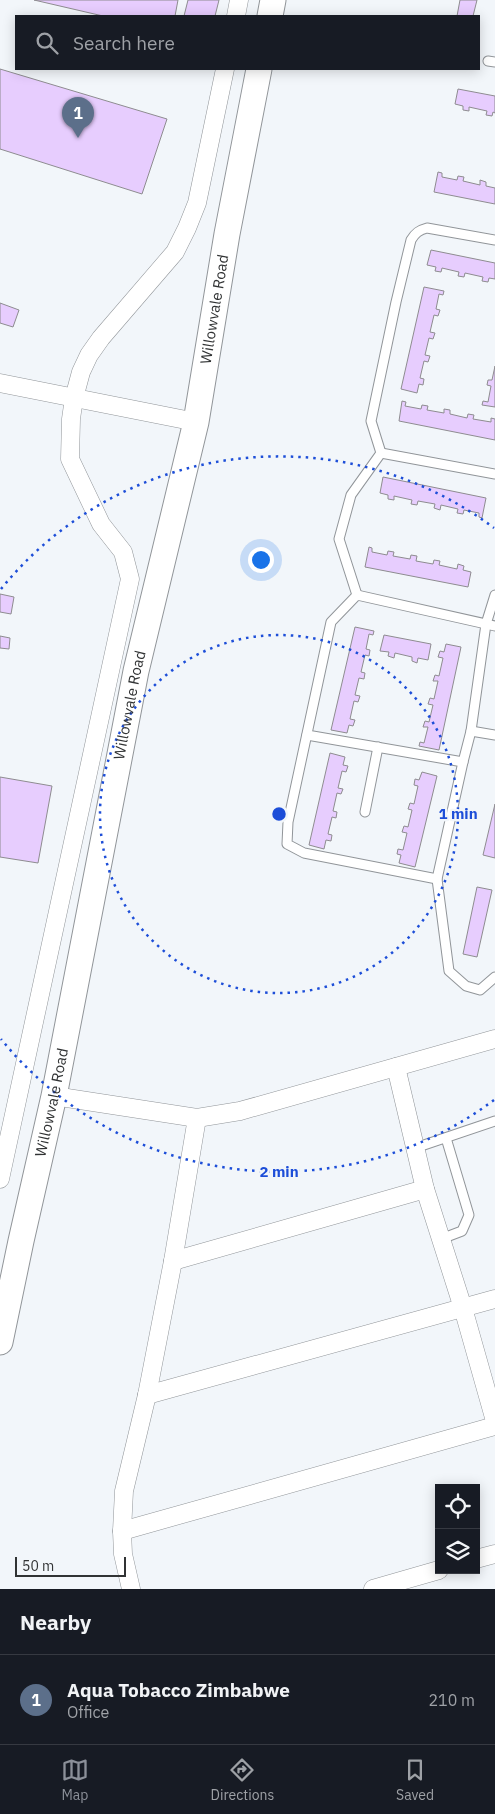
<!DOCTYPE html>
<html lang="en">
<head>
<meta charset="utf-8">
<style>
	body { margin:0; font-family:"IBM Plex Sans",sans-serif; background:#242831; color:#f1f3f6 }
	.controls { position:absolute; right:15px; bottom:15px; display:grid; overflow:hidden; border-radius:0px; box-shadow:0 2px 12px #0003 }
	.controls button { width:45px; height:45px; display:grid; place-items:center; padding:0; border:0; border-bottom:1px solid #363941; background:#171b24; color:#f1f3f6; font:25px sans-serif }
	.scale { position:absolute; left:15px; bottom:12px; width:111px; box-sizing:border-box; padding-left:5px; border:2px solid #313334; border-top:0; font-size:14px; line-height:18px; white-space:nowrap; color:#313334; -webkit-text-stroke:4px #f2f6fa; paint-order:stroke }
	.you { position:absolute; left:260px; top:559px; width:18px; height:18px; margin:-12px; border:4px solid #fff; border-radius:50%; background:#1a73e8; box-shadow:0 0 0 8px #1a73e833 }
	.badge { display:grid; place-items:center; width:32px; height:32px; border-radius:50%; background:#8c9099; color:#fff; font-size:16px; font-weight:700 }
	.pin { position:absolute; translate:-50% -41px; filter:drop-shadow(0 1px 2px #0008) }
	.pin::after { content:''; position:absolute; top:26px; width:18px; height:15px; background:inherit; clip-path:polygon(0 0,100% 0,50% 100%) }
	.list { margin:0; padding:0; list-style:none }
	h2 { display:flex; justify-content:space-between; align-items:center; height:65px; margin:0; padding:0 20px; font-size:21px }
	h2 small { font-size:16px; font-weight:400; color:#9ea1a6 }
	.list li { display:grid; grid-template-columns:32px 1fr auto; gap:15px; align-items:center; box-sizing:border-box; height:90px; padding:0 20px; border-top:1px solid #363941 }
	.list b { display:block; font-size:19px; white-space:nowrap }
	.list p { margin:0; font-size:16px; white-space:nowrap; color:#9ea1a6 }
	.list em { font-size:16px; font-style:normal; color:#9ea1a6 }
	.icon { flex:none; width:28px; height:28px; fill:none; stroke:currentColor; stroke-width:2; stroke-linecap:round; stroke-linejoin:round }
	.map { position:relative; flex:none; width:495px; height:1589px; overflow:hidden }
	.search { position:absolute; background:#171b24; box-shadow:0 2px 12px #0003; left:15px; right:15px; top:15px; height:55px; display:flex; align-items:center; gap:12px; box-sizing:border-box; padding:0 18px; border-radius:0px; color:#9ea1a6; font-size:19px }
	.sheet { height:155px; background:#171b24 }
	nav { display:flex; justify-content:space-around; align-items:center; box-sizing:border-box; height:70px; border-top:1px solid #363941; background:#171b24; font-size:14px; color:#9ea1a6 }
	nav a { display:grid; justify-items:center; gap:2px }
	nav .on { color:#8c9099 }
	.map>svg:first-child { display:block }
	.building { fill:#e7cdfe; stroke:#8e8c90 }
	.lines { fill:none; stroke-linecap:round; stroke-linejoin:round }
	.service-casing { stroke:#919599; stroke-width:11 }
	.minor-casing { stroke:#919599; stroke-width:19 }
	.secondary-casing { stroke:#919599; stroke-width:27 }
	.service { stroke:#fff; stroke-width:9 }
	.minor { stroke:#fff; stroke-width:18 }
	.secondary { stroke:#fff; stroke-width:25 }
	.ring { fill:none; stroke:#1d4ed8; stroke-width:2.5; stroke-dasharray:2.5 5 }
	.labels { text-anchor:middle; stroke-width:4.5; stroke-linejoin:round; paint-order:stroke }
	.street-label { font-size:15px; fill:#313334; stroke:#f2f6fa }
	.centre { fill:#1d4ed8; stroke:#f2f6fa; stroke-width:2.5 }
	.ring-label { font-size:15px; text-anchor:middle; font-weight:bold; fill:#1d4ed8; stroke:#f2f6fa; stroke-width:4.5; stroke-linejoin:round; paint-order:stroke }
</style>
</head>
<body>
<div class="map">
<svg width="495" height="1589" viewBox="0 0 495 1589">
	<rect width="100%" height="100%" fill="#f2f6fa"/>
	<g class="building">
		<path d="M34,0H178L175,16H103Z"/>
		<path d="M188,0H219L215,16H184Z"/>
		<path d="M460,0H477L473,16H457Z"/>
		<path d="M0,69L167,119L142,194L0,149Z"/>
		<path d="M458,89L495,96V113L493,112L492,116L486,115L487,111L469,107V111L463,110V106L455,104Z"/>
		<path d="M438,172L442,173V177L457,180L458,176L464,177L463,181L480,185V180L486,182V186L495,188V204L434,192Z"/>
		<path d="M431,250L495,263V279L489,278L488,282L482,281L483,277L465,273L464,277L458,276L459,272L442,268L441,272L435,271L436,267L427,265Z"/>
		<path d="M424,287L444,291L443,295L439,294L436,309L440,310L438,316L434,315L430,332L435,333L433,339L429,338L425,355L430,356L428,362L424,361L420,378L424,379L423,385L419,384L417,393L401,389Z"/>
		<path d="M0,303L19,310L13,327L0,323Z"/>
		<path d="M495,366V407L482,405L483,401L488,402L491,386L487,385L488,380H492Z"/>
		<path d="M402,401L406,402L405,406L421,409L422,405L428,406L427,410L444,413V409L450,410V414L467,418L468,414L474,415L473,419L491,422V418L495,419V440L399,421Z"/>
		<path d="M383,477L486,498L482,518L479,517V513L464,510L463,514L457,513L458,509L441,505L440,510L434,508L435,504L418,501L417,505L411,504L412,500L394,496V500L388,499V495L380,493Z"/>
		<path d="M369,547L372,548V552L387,555L388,551L394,552L393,556L410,559L411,555L417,556L416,561L433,564L434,560L440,561L439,565L457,569L458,564L464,566L463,570L471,572L468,587L365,567Z"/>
		<path d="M0,594L14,597L11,614L0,612Z"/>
		<path d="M355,627L374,631L373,635L369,634L366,649L370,650L369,656L365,655L361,672L365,673L364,679L359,678L355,695L360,696L358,702L354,701L350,719L355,720L353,726L349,725L347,733L331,730Z"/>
		<path d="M384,635L431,644L428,660L418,658L417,663L412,661V657L395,653L394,658L388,656L389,652L380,651Z"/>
		<path d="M0,636L10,638L9,649L0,648Z"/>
		<path d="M446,644L461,647L439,750L419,746L420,742L424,743L428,727H423L425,721L429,722L433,705L428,704L430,698L434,699L438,681H433L435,675L439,676L443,658L438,657L440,651L444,652Z"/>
		<path d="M330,753L345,757L343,765L348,766L346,772L342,771L338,788L343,789L341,794L337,793L333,811L337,812L336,818L332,817L328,834L332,835L331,841L326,840L324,849L309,845Z"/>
		<path d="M422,772L437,776L415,867L399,863L401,855L397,854L398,849L403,850L407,833L402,832L404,826L408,827L412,810L408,809L410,803L414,804L418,786L414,785L415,779L419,780Z"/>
		<path d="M0,777L52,786L38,863L0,857Z"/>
		<path d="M495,804V858L483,855Z"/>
		<path d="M477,887L492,890L477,957L463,954Z"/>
	</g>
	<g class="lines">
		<defs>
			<g id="service">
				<path d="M488,61L495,62"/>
				<path d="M381,453L495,474"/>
				<path d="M357,595L339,539L351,495L381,453L371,421L396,302L411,240C415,233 419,230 427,228L495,240"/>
				<path d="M495,595L486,624L471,731L463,762L437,879L449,971L466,986L480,990L495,977"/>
				<path d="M471,731L495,735"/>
				<path d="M307,735L463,762"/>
				<path d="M365,812L378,747"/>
				<path d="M437,879L304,853L287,844L288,822L331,622L357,595L495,626"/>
				<path d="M415,1148L495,1121"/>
				<path d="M441,1239L462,1231L469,1215L446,1138"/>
			</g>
			<g id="minor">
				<path d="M236,16L239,0"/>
				<path d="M0,383L196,422"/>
				<path d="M396,1067L425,1189L463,1308L495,1421"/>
				<path d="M54,1096L197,1118L240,1111L495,1039"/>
				<path d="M0,1179L130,579L123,552L101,524L70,459L71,419L74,398L81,372L89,355L101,338L175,252L187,228L197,203L225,69"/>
				<path d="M173,1261L425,1189"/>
				<path d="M147,1395L495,1299"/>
				<path d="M122,1531L495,1426"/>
				<path d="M476,1559L495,1554"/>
				<path d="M131,1589L123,1554L122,1531L124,1491L147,1395L173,1261L197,1118"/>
				<path d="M373,1589L439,1570"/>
			</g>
			<g id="secondary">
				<path d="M270,16L273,0"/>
				<path id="s1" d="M0,1342L21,1241L54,1096L136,671L196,422L227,234L259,69"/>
			</g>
		</defs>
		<use href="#service" class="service-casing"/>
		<use href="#minor" class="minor-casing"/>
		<use href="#secondary" class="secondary-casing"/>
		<use href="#service" class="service"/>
		<use href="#minor" class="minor"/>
		<use href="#secondary" class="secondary"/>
	</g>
	<g class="ring">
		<circle cx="279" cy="814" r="179"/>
		<path d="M494 1100A358 358 0 0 1 1 1039M1 589A358 358 0 0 1 494 528"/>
	</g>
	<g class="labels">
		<g class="street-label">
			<text dy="5" stroke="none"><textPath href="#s1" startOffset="1055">Willowvale Road</textPath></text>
			<text dy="5" stroke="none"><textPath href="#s1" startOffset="650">Willowvale Road</textPath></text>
			<text dy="5" stroke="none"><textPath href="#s1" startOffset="245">Willowvale Road</textPath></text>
		</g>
	</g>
	<circle cx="279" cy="814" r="8" class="centre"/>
	<g class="ring-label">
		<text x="458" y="819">1 min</text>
		<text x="279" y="1177">2 min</text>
	</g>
</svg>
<div class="controls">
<button><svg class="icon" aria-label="locate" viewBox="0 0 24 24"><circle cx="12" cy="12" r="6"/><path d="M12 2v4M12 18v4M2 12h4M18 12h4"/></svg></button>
<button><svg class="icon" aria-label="layers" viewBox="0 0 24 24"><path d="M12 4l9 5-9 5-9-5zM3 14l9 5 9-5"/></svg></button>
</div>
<div class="scale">50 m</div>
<div class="you"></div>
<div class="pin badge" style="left:78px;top:138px;background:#5c6f8a">1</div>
<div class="search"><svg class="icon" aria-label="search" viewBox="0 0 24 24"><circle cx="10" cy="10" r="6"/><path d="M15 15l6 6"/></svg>Search here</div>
</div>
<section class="sheet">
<h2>Nearby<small></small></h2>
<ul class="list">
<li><span class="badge" style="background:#5c6f8a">1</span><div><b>Aqua Tobacco Zimbabwe</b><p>Office</p></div><em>210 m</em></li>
</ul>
</section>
<nav>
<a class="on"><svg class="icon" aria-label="map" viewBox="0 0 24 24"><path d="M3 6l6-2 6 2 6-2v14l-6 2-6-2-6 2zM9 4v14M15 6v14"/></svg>Map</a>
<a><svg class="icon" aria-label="directions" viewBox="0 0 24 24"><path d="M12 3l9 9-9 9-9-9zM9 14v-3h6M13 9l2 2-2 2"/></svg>Directions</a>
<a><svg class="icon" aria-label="saved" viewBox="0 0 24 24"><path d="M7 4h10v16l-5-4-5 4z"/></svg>Saved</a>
</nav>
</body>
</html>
